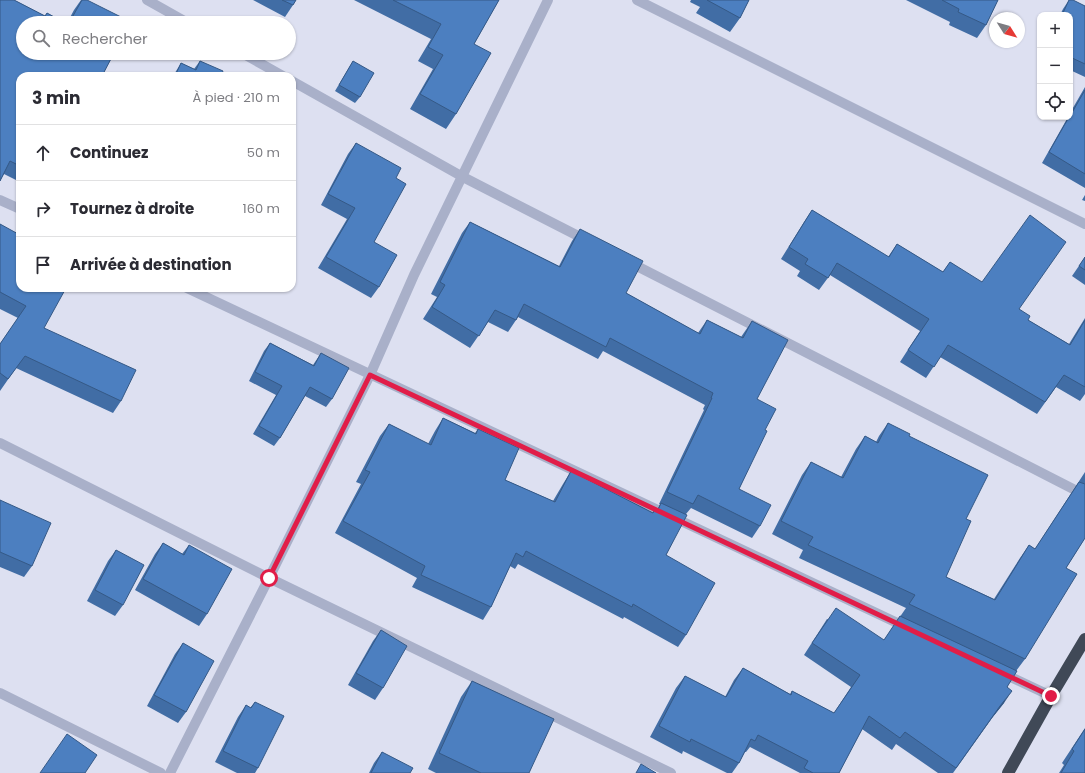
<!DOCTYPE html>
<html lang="fr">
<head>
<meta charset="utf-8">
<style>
	body { margin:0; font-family:Poppins,sans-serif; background:#f2f2f3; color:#2b2b33 }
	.controls { position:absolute; right:12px; top:12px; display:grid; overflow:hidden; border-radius:8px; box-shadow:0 1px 3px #0004 }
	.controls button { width:36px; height:36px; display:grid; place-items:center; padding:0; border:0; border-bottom:1px solid #e1e1e2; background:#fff; color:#2b2b33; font:20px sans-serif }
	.compass { position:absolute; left:989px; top:12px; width:36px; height:36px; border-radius:50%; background:#fff; box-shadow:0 1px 3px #0004; rotate:127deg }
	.stop { position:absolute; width:12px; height:12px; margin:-9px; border:3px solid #e11d48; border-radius:50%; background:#fff }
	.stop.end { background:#e11d48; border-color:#fff; box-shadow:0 1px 4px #0008 }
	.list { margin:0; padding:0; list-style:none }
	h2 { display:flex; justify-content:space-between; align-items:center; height:52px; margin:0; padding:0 16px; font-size:17px }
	h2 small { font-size:13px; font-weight:400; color:#7c7c81 }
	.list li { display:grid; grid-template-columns:26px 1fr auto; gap:12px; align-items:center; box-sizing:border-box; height:56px; padding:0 16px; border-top:1px solid #e1e1e2 }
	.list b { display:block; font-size:15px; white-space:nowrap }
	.list em { font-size:13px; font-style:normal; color:#7c7c81 }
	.icon { flex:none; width:22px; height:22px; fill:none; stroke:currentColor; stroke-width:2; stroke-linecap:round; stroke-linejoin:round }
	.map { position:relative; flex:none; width:1085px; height:773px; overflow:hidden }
	.search { position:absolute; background:#fff; box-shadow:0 1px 3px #0004; left:16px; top:16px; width:280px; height:44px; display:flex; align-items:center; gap:10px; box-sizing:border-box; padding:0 14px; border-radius:22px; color:#7c7c81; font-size:15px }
	.panel { position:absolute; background:#fff; box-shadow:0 1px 3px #0004; left:16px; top:72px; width:280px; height:220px; border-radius:12px }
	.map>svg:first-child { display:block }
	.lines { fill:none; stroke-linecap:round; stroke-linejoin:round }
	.minor { stroke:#a9b0c9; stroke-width:10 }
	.highway { stroke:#404957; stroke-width:12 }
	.wall { fill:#416da5 }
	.shaded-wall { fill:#355986 }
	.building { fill:#4c7fc0; stroke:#355986 }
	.route { stroke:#e11d48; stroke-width:5 }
</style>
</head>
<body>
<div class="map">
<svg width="1085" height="773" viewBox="0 0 1085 773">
	<rect width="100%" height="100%" fill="#dde0f1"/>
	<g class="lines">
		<g class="minor">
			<path d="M147,0L188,23"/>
			<path d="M637,0L1085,224"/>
			<path d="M242,53L283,76"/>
			<path d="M292,81L463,177L588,241"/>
			<path d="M0,200L20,209"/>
			<path d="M627,261L1085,495"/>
			<path d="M187,288L908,628"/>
			<path d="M0,443L269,578L671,773"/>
			<path d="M1002,673L1051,696"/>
			<path d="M0,693L161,773"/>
			<path d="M170,773L269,578L370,375L414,275L548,0"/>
		</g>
		<path class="highway" d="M1008,773L1051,696L1085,639"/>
	</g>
	<g class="wall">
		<path d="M0,0H14L45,16L47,13L65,23H23V53H114L102,76H20V182L4,174L0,181Z"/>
		<path d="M81,0L128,23H67L74,10Z"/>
		<path d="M253,0H296L293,5L285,17Z"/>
		<path d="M354,0H499L474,44L456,114L446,129L410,109L433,69L418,61L431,39Z"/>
		<path d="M691,0H749L740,18L730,32L696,13L700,7L690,2Z"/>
		<path d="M906,0H998L986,25L977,38L949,25L950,22Z"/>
		<path d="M1069,0L1085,6V77L1070,70V15H1060L1063,9Z"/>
		<path d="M200,61L221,76H173L181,63L194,69Z"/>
		<path d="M353,61L360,97L355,103L335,91Z"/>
		<path d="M1085,87V188L1042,163L1068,117H1070V113Z"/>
		<path d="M356,143L396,178L374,242L379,287L371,298L318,268L347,219L321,205L348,154Z"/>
		<path d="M1085,195V201L1082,200Z"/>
		<path d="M812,210L888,257L897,244L943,272L950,262L1019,309L1028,320L1069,344L1085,318V394L1080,401L1056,387L1037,414L940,357L926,378L900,362L920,331L830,275L819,290L797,276L800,271L781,259L804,222Z"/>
		<path d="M470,222L559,266L572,241L580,229L626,293L698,333L707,320L741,337L752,321L757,399L765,430L739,489L760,526L752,538L691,508L686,514L666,555L686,635L678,647L624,617L623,619L518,564L515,569L510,566L491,607L483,620L412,587L417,578L335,533L361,484L356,482L380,436L389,424L428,444L435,431L443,418L475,433L478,429L505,480L553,501L563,484L571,471L653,513L655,509L657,510L660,504H659L704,410L703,409L705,405L603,351L598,359L518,317L508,332L488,322L470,348L423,319L437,297L431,294L462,233Z"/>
		<path d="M0,224L44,328L121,401L113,413L16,368L0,391V344L18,318L0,309Z"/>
		<path d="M1085,257V285L1072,276Z"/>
		<path d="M270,343L313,365L321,353L332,399L326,407L305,396L280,438L274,446L253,434L276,395L249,381L264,351Z"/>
		<path d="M888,423L909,436L966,519L946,577L994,599L1020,558L1029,545L1035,549L1085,472V538L1066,568L1025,659L1016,671L1007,687L1004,703L992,718L953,773H938L896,744L892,750L862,729L839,773H800L750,747L746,752H745L739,763L732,773H727L683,751L682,754L650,737L676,688L685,676L725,697L734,680L743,668L790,694L792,691L834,713L851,687L804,655L827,619L884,640L906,608L799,558L803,550L772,534L802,475L811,462L841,477L856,449L865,436L876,442L879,436Z"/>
		<path d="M0,500L32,566L24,577L0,567Z"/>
		<path d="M163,543L182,554L189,545L207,614L199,626L135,590L155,554Z"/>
		<path d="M116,550L123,605L115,616L87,601L108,561Z"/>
		<path d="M381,630L383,688L375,700L348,685L373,641Z"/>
		<path d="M183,643L186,712L178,723L147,706L175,654Z"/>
		<path d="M472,681L529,773H436L428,769L461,697Z"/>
		<path d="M255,702L258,768L255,773H237L215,762L238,717L246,705L250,708Z"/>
		<path d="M1085,728V773H1059L1064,765L1062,763Z"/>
		<path d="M382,752L410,773H369L374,763Z"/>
	</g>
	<path class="shaded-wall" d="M1012,691L1004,703L992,718L953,773L1000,706Z"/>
	<g class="building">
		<path d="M0,0H14L45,16L47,13L65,23H23V53H114L102,76H20V166L10,161L0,181Z"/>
		<path d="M82,0H87L129,21L128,23H69Z"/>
		<path d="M282,0H296L293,5Z"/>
		<path d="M393,0H499L474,44L491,53L456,114L420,94L443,55L428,47L441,24Z"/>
		<path d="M707,0H749L740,18Z"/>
		<path d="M942,0H998L986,25L958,12L959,9Z"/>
		<path d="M1069,0H1073L1085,6V64L1070,57V15H1062Z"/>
		<path d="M200,61L223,71L221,76H175L181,63L196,70Z"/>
		<path d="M353,61L374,73L360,97L339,85Z"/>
		<path d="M1085,90V174L1049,152L1069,117H1070V116Z"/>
		<path d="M356,143L401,168L396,178L406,184L374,242L397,255L379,287L326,257L355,208L328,194Z"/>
		<path d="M812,210L889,257L897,244L943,272L950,262L982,282L1030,215L1066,242L1019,309L1030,316L1028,320L1070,345L1085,320V387L1064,375L1045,402L948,345L934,367L908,350L929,319L837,263L828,278L805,264L808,259L789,247Z"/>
		<path d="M470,222L560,267L580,229L643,261L626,293L700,334L707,320L743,338L752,321L788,340L757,399L776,409L765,430L767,431L739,489L771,505L760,526L698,495L693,504L667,492L712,398H711L713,393L610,338L606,347L524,304L516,320L495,310L479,336L432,307L445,285L440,282Z"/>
		<path d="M0,224L20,235V288H66L44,328L136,370L121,401L25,356L8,379L0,373V344L26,306L0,292Z"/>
		<path d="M1085,257V270L1079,266Z"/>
		<path d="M270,343L314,366L321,353L349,368L332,399L310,387L280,438L259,426L282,386L255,372Z"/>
		<path d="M443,418L476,434L478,429L519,448L505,480L555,502L571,471L653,513L655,509L658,510L661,503L687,515L666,555L715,583L686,635L633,604L632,607L526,551L523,557L516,553L491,607L421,575L425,566L343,521L370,472L365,470L389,424L431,445Z"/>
		<path d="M888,423L910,434L909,436L988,475L966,519L971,521L946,577L995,600L1029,545L1035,549L1079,482L1085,484V538L1066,568L1077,574L1025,659L909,604L915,595L808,545L813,537L781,521L811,462L843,478L865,436L878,443Z"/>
		<path d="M0,500L51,523L32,566L0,552Z"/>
		<path d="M163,543L184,555L189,545L232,569L207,614L143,579Z"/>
		<path d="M116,550L144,565L123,605L95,590Z"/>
		<path d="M836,608L884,640L900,616L1017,671L1007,687L1012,691L1000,706L956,768L905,732L900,738L869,716L839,773H813L804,768L808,761L758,735L755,741L751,739L739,763L691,739L690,742L659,726L685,676L726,697L743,668L791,695L792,691L834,713L860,675L812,643Z"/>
		<path d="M381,630L407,646L383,688L356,673Z"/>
		<path d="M183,643L214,661L186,712L154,695Z"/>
		<path d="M472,681L554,719L529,773H481L439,753Z"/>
		<path d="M255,702L284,716L258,768L223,751L246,705L251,708Z"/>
		<path d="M1085,729V773H1061L1074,751L1072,749Z"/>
		<path d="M67,734L97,755L85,773H40Z"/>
		<path d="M382,752L413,768L410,773H371Z"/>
		<path d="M641,764L656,773H636Z"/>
	</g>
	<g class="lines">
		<path class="route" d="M269,578L370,375L1051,696"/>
	</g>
</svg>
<div class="controls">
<button>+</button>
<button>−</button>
<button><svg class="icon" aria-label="locate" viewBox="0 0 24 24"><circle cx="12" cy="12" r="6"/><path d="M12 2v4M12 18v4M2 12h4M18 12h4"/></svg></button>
</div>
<svg class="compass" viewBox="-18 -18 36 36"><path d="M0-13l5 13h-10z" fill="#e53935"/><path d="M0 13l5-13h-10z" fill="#7c7c81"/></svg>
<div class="stop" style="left:269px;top:578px"></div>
<div class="stop end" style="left:1051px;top:696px"></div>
<div class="search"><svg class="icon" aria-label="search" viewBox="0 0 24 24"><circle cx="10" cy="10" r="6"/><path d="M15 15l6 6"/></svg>Rechercher</div>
<section class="panel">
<h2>3 min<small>À pied · 210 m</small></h2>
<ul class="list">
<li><svg class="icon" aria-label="ahead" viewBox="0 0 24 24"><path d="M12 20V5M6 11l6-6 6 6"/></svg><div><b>Continuez</b></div><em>50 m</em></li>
<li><svg class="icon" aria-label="right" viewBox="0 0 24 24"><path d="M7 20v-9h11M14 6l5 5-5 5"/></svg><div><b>Tournez à droite</b></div><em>160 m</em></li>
<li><svg class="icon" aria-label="arrive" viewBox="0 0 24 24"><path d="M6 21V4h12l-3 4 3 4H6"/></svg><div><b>Arrivée à destination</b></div></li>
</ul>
</section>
</div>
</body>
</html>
